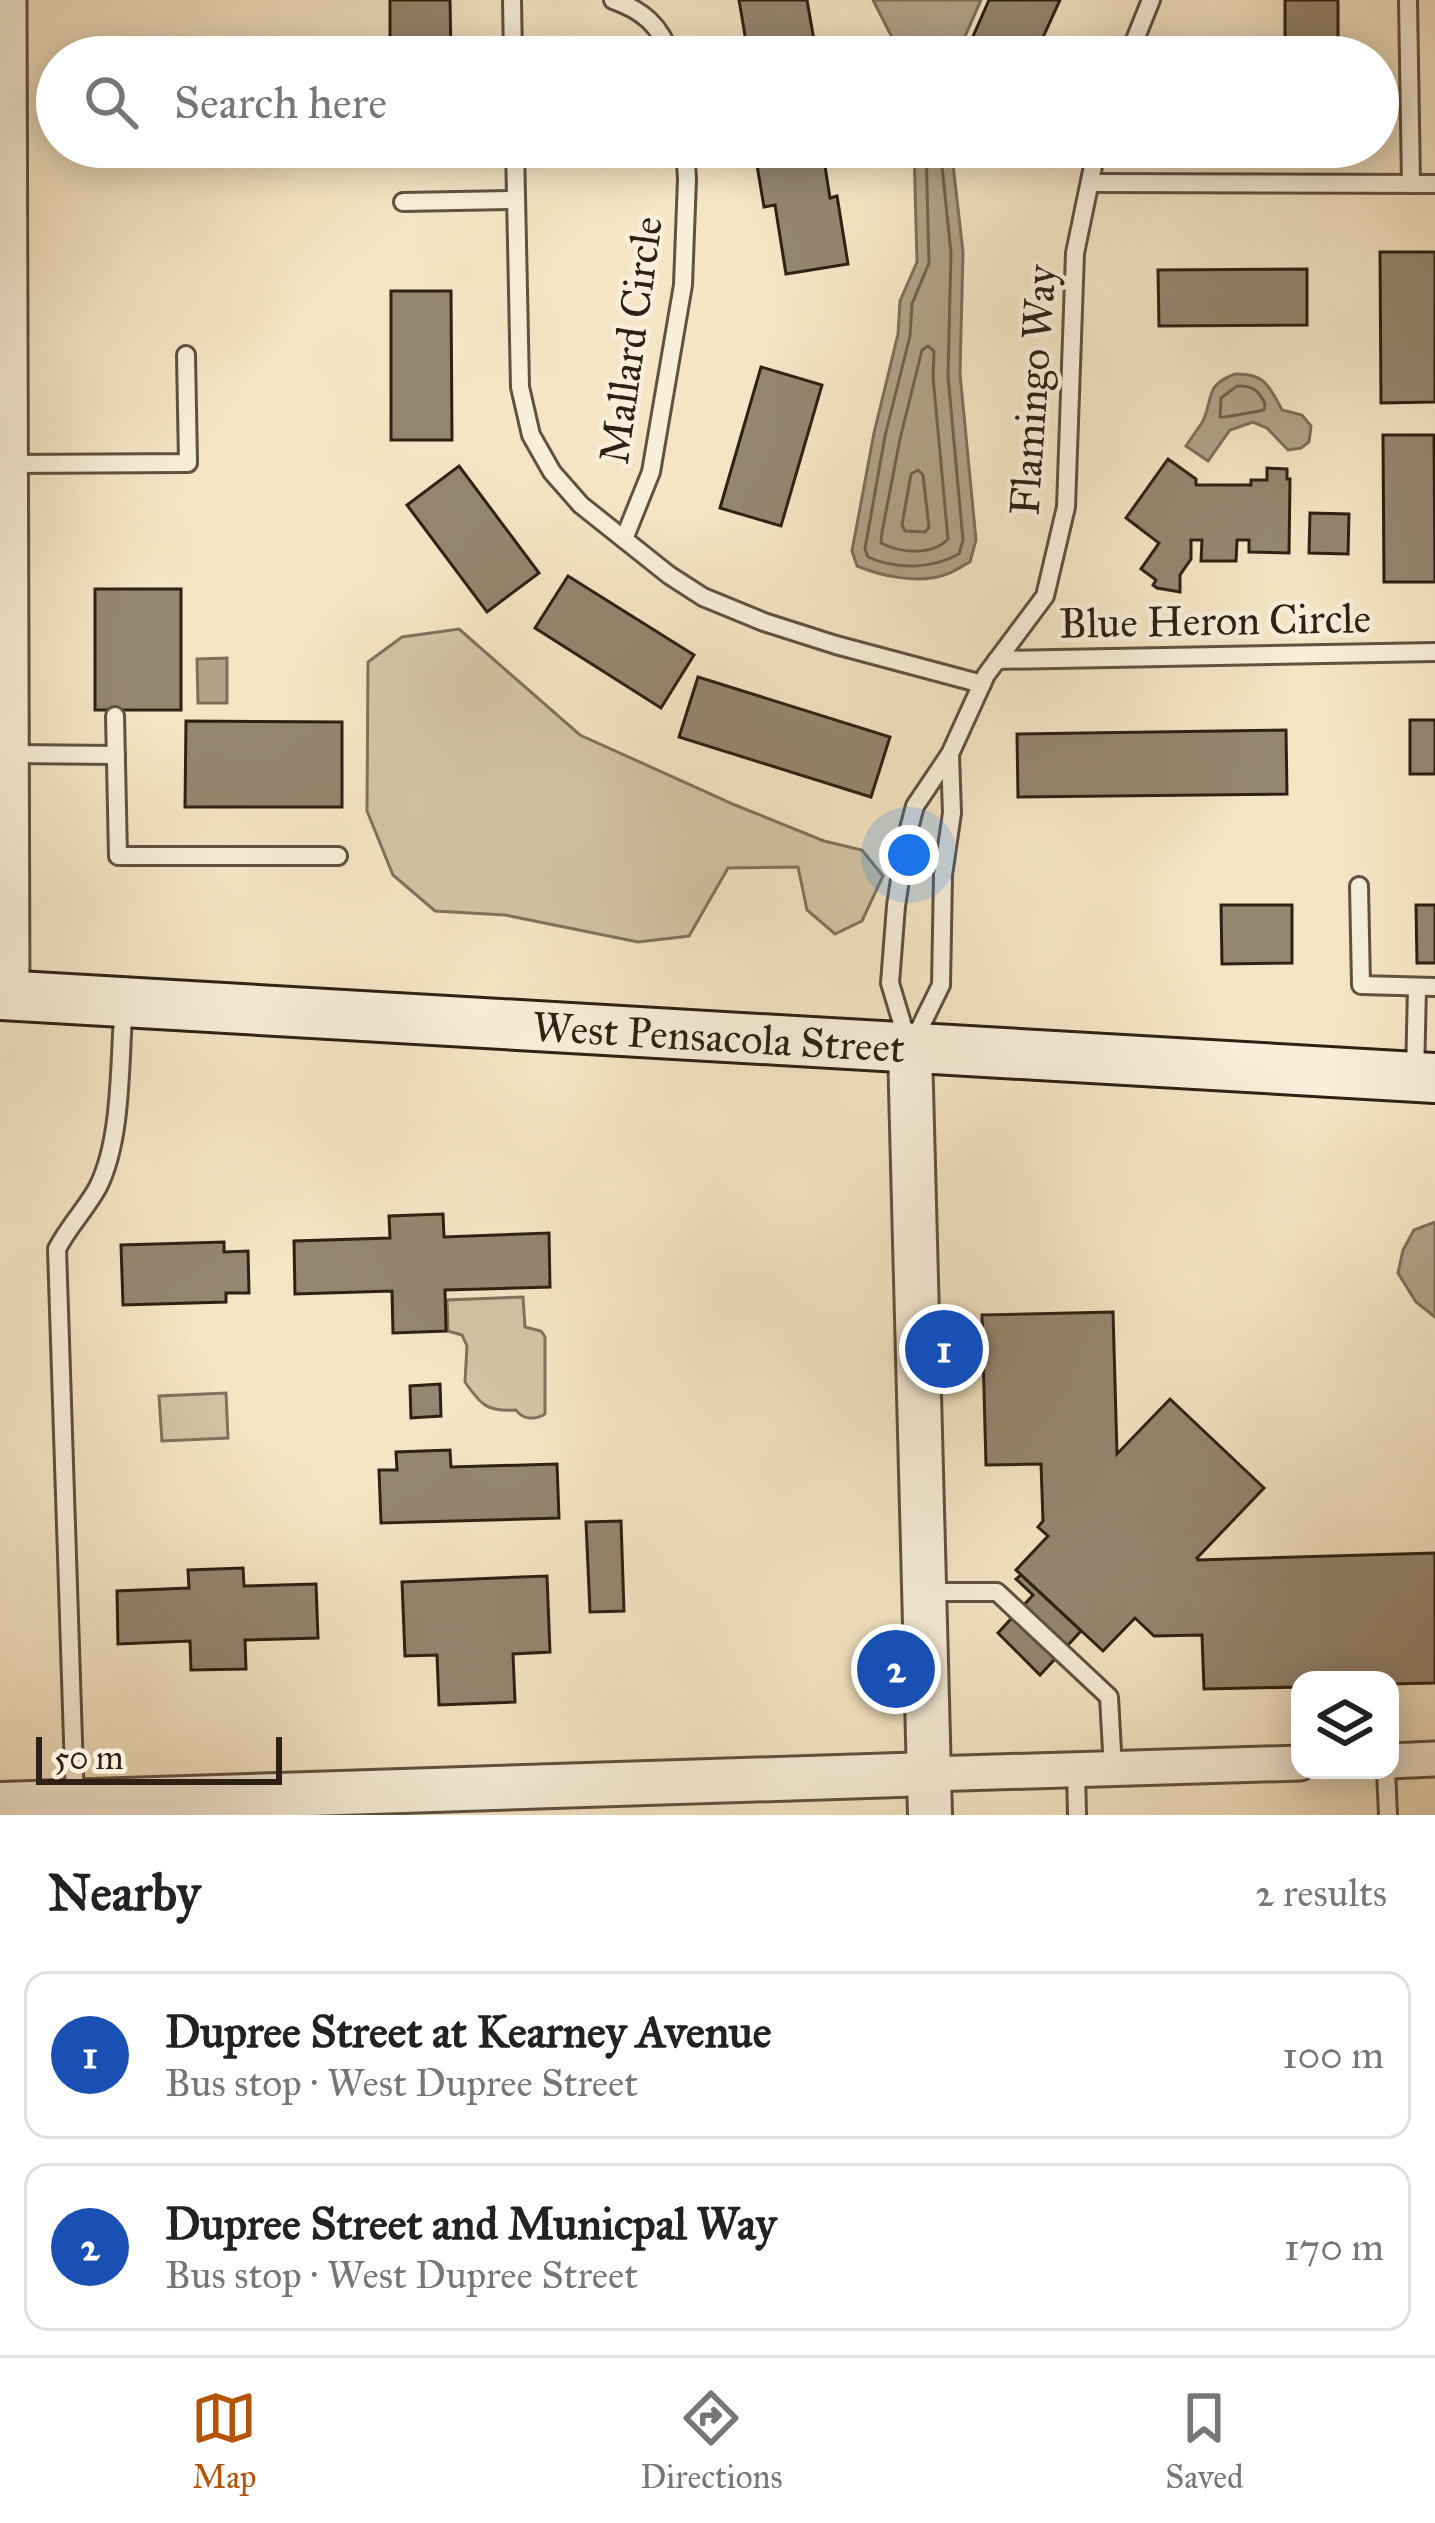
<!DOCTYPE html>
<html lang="en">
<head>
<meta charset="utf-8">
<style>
	body { margin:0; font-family:"IM FELL Great Primer",serif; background:#f2f2f2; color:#222 }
	.controls { position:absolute; right:36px; bottom:36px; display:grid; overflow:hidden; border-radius:24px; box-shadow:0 6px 30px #0003 }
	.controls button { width:108px; height:108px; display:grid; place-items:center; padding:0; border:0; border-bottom:3px solid #e0e0e0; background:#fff; color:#222; font:60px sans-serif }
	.scale { position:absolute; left:36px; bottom:30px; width:246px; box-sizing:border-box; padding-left:12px; border:6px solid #2e2014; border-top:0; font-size:33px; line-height:42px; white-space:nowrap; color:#2e2014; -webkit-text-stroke:9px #f8eed9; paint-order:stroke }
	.you { position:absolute; left:909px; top:855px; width:42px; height:42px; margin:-30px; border:9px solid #fff; border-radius:50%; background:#1a73e8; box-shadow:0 0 0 18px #1a73e833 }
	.badge { display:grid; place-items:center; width:78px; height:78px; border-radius:50%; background:#b45309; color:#fff; font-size:39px; font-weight:700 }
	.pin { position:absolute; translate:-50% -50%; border:6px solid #fff; box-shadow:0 3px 12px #0006 }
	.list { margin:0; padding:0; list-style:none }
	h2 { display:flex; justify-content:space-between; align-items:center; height:156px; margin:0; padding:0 48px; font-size:51px }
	h2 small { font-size:39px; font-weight:400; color:#767676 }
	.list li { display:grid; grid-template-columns:78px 1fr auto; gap:36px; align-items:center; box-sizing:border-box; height:168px; margin:0 24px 24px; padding:0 24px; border:3px solid #e0e0e0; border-radius:24px }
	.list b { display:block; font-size:45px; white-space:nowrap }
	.list p { margin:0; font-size:39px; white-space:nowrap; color:#767676 }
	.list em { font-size:39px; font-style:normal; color:#767676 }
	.icon { flex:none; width:66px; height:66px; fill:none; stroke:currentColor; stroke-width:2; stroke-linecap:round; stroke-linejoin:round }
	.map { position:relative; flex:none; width:1435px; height:1815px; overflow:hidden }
	.search { position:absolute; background:#fff; box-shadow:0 6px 30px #0003; left:36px; right:36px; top:36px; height:132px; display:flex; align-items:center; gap:30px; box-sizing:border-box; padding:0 42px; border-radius:66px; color:#767676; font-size:45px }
	.sheet { height:540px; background:#fff }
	nav { display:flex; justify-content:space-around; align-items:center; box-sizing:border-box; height:168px; border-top:3px solid #e0e0e0; background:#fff; font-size:33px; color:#767676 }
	nav a { display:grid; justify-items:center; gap:6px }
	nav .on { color:#b45309 }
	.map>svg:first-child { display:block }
	.green { fill:#d3c4a6; stroke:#80725d; stroke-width:3 }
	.water { fill:#b1a288; stroke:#7d6e5a; stroke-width:3 }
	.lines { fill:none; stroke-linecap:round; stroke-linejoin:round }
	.shore { stroke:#70614e; stroke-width:3 }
	.building { fill:#958670; stroke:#2e2014; stroke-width:3 }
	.service-casing { stroke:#605140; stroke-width:22 }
	.minor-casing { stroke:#605140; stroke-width:39 }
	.tertiary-casing { stroke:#605140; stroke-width:48 }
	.secondary-casing { stroke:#2e2014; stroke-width:54 }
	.service { stroke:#f8eed9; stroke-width:16 }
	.minor { stroke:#f8eed9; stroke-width:33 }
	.tertiary { stroke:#f8eed9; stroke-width:42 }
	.secondary { stroke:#f8eed9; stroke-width:48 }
	.labels { text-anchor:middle; stroke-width:9; stroke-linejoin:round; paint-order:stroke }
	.street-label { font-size:42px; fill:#2e2014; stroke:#f8eed9 }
</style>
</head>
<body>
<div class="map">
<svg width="1435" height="1815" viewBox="0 0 1435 1815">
	<rect width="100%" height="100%" fill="#f5e5c4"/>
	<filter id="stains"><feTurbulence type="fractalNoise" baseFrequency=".00167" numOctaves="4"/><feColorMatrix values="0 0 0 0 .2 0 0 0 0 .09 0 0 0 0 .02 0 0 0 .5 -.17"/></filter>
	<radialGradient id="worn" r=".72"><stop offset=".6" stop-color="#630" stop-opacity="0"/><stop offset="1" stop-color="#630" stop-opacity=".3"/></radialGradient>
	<g class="green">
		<path d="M459,629L580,735L735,805L824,841L862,850L883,876L862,921L835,934L807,910L798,867L728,868L689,936L638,942L505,915L435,911L393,875L367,811L368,662L402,637Z"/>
		<path d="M523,1297L525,1327L541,1331L545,1337V1414C535,1420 523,1420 516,1410C487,1412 481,1405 465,1382L467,1346L462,1335L448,1331L447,1300Z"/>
		<path d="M226,1393L228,1438L162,1441L159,1396Z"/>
	</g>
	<g class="water">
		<path d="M873,0H981L956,57H902Z"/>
		<path d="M914,147H951L963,252L960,374L976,540L970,562C962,566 953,573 944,575C918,584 881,576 857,566L852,551L874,433L898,334L900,301L917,262Z"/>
		<path d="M1235,374C1265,373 1269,386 1282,410L1302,415L1311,426L1309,442L1301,448L1288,450L1267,428L1253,422L1230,430L1208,461L1186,446C1191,438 1198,429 1203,421C1214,397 1204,386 1235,374Z"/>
		<path d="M227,658V703H198L197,659Z"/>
		<path d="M1435,1222V1317L1416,1302L1398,1273L1403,1250L1414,1230Z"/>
	</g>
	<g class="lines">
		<g class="shore">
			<path d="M926,147L929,263L912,304L910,336L885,436L865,549L868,557C897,570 931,569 959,554L963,540L948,376L951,253L940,147"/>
			<path d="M928,346L934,351L933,377L948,539C932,556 900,553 881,543L882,532L900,439L922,350Z"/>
			<path d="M1237,386C1251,385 1259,390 1265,404L1264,410C1259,411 1224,418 1220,417L1221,398Z"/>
			<path d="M918,470L923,475L929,527L925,532L905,531L902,525L911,474Z"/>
		</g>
	</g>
	<g class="building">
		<path d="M390,0H450L451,57H390Z"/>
		<path d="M739,0H807L815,46L805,47L807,57H740L739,54L748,53Z"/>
		<path d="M989,0H1060L1034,57H964Z"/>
		<rect x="1285" y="0" width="53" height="57"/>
		<path d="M754,147H822L830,198L837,196L848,264L786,274L775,205L764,207Z"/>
		<path d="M1380,252H1435V402L1381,403Z"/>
		<path d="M1307,269V325L1159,326L1158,270Z"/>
		<path d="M391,291H451L452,440H391Z"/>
		<path d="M761,367L822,385L781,526L720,508Z"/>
		<path d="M1383,435H1434L1435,582H1384Z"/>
		<path d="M1168,459L1196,479V485H1251V480H1267V468L1287,469V479H1290L1289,553L1249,552V540H1237L1236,561H1201L1202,540H1191V559L1180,575V592L1157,588L1153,585L1156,580L1141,569L1159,543L1126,518Z"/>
		<path d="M459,466L539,573L487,612L407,505Z"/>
		<path d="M1310,513L1349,514L1348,554L1309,553Z"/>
		<path d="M568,576L694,655L661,708L535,628Z"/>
		<rect x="95" y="589" width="86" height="121"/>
		<path d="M698,677L890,737L871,797L679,737Z"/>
		<rect x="1410" y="720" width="25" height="54"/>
		<path d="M186,721L342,722V807H185Z"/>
		<path d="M1286,730L1287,794L1018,797L1017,734Z"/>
		<path d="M1221,905H1292V963L1222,964Z"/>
		<path d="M1416,905H1435V963H1417Z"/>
		<path d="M443,1214L444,1237L549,1233L550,1287L445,1290L446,1331L393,1333L392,1291L295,1294L294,1241L390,1238L389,1216Z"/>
		<path d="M224,1242V1252L248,1251L249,1293H226V1302L123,1305L121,1245Z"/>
		<path d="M1113,1312L1117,1454L1170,1399L1264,1488L1197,1558L1198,1560L1435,1553V1683L1390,1684V1680H1300V1687L1204,1689L1202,1635L1154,1636L1135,1618L1103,1651L1016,1570L1048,1536L1038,1527L1043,1521L1041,1464L986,1465L982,1315Z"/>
		<path d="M440,1384L441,1416L411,1418L410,1386Z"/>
		<path d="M450,1450L451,1467L557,1464L559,1518L381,1523L379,1470H397L396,1452Z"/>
		<path d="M621,1521L624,1611L590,1612L586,1522Z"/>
		<path d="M243,1568L244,1586L316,1584L318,1638L245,1640L246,1669L191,1670L190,1641L118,1644L117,1591L189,1588L188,1570Z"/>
		<path d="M1021,1575L1081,1631L1040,1675L998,1633L1033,1595L1016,1579Z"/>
		<path d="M547,1576L550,1652L513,1654L515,1702L439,1705L437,1655L405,1656L402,1582Z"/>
	</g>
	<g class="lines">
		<defs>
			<g id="service">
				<path d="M512,0L513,57"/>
				<path d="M613,0C642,10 662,26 670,57"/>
				<path d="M1408,0L1411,184"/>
				<path d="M1128,57L1151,0"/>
				<path d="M515,147L520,387L531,435L552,472L581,505L669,575L703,597L764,622L836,645L982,684"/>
				<path d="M1090,183L1435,184"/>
				<path d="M403,202L516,200"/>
				<path d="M11,464L188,463L186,355"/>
				<path d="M624,539L651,472L683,285L687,179L685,147"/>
				<path d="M997,660L1435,652"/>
				<path d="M115,716L118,856H338"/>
				<path d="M12,754L116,755"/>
				<path d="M1359,886L1361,985L1435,987"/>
				<path d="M914,1040L941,985L943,875L952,813L950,755"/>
				<path d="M908,1043L890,983L896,906L906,840L915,806L950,754L986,675L1045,596L1066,507L1075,253L1097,147"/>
				<path d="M1415,1076L1417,987"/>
				<path d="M924,1592H997L1109,1697L1113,1769"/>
				<path d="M1076,1770L1077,1815"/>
				<path d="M1386,1770L1388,1815"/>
				<path d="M75,1802L57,1249C68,1227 86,1209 98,1187C123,1137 119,1059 124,1003"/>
			</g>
			<g id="minor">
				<path d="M9,0L12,996"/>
				<path d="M1390,1761L1435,1759"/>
				<path d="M929,1774L1300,1763"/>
			</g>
			<g id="tertiary">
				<path d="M910,1050L930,1815"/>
				<path d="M0,1804L929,1774"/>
			</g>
			<g id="secondary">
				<path id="s1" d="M0,995L1435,1078"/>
			</g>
		</defs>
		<use href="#service" class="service-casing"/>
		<use href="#minor" class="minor-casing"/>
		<use href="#tertiary" class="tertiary-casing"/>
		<use href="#secondary" class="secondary-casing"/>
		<use href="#service" class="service"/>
		<use href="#minor" class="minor"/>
		<use href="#tertiary" class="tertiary"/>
		<use href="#secondary" class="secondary"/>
	</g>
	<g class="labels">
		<g class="street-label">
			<text transform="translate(630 340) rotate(-82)" y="15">Mallard Circle</text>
			<text transform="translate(1032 390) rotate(-86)" y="15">Flamingo Way</text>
			<text transform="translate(1215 620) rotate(-1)" y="15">Blue Heron Circle</text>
			<text dy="15" stroke="none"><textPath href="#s1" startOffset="720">West Pensacola Street</textPath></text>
		</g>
	</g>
	<rect width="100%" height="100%" filter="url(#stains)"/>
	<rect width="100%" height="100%" fill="url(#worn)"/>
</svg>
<div class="controls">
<button><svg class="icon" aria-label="layers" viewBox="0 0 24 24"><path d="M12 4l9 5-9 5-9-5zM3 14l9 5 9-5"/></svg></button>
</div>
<div class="scale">50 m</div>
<div class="you"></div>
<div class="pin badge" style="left:944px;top:1349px;background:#1a4fb4">1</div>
<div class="pin badge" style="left:896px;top:1669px;background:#1a4fb4">2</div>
<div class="search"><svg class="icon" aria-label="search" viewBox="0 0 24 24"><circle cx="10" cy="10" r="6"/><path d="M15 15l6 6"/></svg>Search here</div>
</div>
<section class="sheet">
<h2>Nearby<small>2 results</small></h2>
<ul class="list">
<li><span class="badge" style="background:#1a4fb4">1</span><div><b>Dupree Street at Kearney Avenue</b><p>Bus stop · West Dupree Street</p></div><em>100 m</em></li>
<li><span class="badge" style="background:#1a4fb4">2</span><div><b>Dupree Street and Municpal Way</b><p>Bus stop · West Dupree Street</p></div><em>170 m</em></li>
</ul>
</section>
<nav>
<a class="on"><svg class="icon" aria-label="map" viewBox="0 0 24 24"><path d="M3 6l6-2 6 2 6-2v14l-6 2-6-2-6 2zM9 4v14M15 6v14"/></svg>Map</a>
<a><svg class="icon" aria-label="directions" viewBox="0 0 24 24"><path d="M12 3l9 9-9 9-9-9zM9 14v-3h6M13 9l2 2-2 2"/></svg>Directions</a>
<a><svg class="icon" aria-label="saved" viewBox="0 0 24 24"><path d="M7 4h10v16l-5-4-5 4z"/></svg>Saved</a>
</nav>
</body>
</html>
